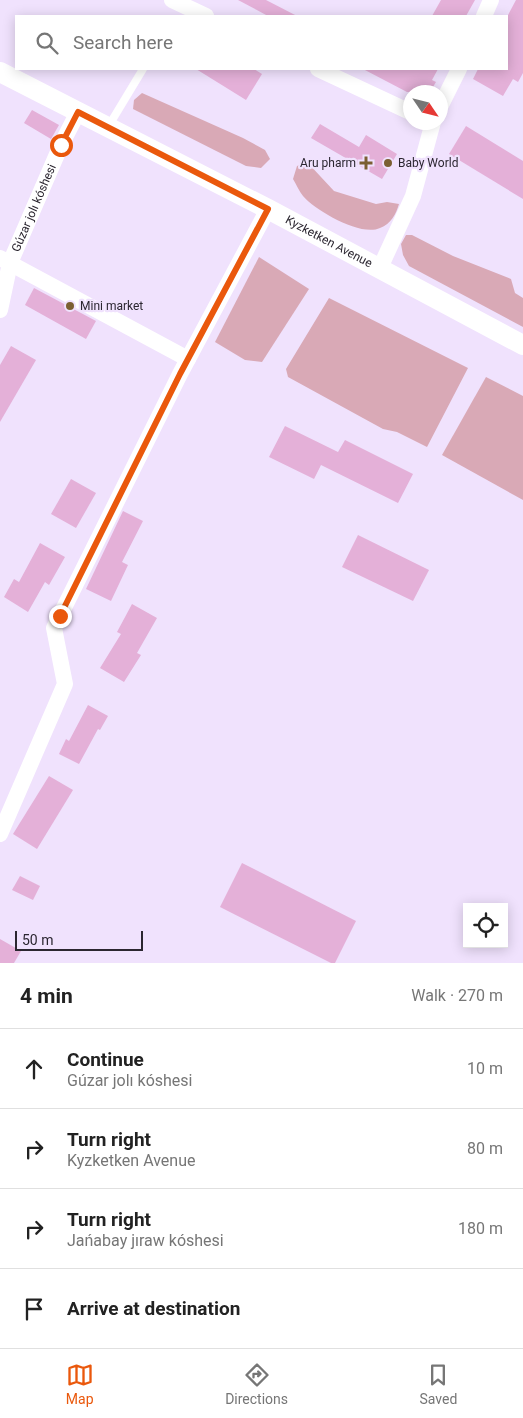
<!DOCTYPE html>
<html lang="en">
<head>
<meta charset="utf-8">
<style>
	body { margin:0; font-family:Roboto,sans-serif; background:#f6f6f6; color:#222 }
	.controls { position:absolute; right:15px; bottom:15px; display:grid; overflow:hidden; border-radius:0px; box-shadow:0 2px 12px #0003 }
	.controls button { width:45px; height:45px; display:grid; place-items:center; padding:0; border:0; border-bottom:1px solid #e0e0e0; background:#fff; color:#222; font:25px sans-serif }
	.compass { position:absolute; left:403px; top:85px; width:45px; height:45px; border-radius:50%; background:#fff; box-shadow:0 2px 12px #0003; rotate:125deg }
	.scale { position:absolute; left:15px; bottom:12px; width:128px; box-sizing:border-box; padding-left:5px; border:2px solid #2b2630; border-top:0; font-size:14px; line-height:18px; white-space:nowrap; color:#2b2630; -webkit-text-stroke:4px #f0e2fd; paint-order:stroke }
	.stop { position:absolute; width:15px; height:15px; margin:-11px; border:4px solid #ea580c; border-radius:50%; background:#fff }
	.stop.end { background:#ea580c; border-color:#fff; box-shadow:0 1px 5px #0008 }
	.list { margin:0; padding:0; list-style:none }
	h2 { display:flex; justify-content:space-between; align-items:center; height:65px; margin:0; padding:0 20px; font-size:21px }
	h2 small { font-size:16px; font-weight:400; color:#767676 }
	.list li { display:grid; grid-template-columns:32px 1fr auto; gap:15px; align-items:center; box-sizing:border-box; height:80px; padding:0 20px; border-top:1px solid #e0e0e0 }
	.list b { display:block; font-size:19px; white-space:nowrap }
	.list p { margin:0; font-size:16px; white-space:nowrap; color:#767676 }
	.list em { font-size:16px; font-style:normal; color:#767676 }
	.icon { flex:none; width:28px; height:28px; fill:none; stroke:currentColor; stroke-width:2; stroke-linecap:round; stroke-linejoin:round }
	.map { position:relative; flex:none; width:523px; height:963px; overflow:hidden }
	.search { position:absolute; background:#fff; box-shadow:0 2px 12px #0003; left:15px; right:15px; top:15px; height:55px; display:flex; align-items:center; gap:12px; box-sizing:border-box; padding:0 18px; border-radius:0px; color:#767676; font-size:19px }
	.sheet { height:385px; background:#fff }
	nav { display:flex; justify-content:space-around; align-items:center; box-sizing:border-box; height:70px; border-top:1px solid #e0e0e0; background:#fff; font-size:14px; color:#767676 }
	nav a { display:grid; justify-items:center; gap:2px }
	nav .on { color:#ea580c }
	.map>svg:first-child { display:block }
	.green { fill:#d9a9b6 }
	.building { fill:#e4b0d8 }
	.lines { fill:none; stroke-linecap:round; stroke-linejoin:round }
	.service { stroke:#fff; stroke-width:8 }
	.minor { stroke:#fff; stroke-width:16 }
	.tertiary { stroke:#fff; stroke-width:20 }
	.route { stroke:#ea580c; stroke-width:6 }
	.poi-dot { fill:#7b5f32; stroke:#f0e2fd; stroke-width:2 }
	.labels { text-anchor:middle; stroke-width:4.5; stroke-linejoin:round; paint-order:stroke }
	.poi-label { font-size:12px; fill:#2b2630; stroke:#f0e2fd; text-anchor:start }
	.street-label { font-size:12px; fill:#2b2630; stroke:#f0e2fd }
</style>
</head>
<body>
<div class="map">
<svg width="523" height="963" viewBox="0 0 523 963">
	<rect width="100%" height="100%" fill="#f0e2fd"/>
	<g class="green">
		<path d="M142,93L243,138L265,150L270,159L261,168L246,166L133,109L134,100Z"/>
		<path d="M307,162L334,191L376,204L387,202L399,204C396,214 391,224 380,228C361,237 316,211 303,196C299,191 296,184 293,179L297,166Z"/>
		<path d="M406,235H412L453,256L511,279L515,293L523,298V327L409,266L403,255L401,244Z"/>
		<path d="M259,257L309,289L262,362L245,360L215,342Z"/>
		<path d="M329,298L468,368L427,447L397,432L383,429L288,377L286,369Z"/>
		<path d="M486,377L523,396V500L442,455Z"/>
	</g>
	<g class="building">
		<path d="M238,0H266L297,16H268Z"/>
		<path d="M441,0H475L466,16H432Z"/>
		<path d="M516,0H523V73L518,82L513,79L503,96L473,79L478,69H507V17Z"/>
		<path d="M196,69H254L262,74L246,100Z"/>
		<path d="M363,69H438L432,80L436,82L430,92H407Z"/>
		<path d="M32,110L59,125L51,139L24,123Z"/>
		<path d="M320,124L359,147L366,135L397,154L382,179L311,138Z"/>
		<path d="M466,126L523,161V199L449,154Z"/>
		<path d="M34,288L96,321L86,339L25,305Z"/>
		<path d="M11,346L36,360L0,422V365Z"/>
		<path d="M285,426L338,452L345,440L413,474L398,503L321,465L314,479L269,457Z"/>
		<path d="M71,479L96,493L76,528L51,514Z"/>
		<path d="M123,511L143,521L122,562L128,565L111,601L86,589Z"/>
		<path d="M358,535L429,570L413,601L342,567Z"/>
		<path d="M40,543L65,557L49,585L45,582L28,612L4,597L14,579L19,582Z"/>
		<path d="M132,604L157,618L137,653L141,655L124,682L100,668L121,634L117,632Z"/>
		<path d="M88,705L108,716L100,730L98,729L79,764L59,754L66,739L69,741Z"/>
		<path d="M49,776L73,790L37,849L13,834Z"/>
		<path d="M242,863L356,921L335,963H331L220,907Z"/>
		<path d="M20,876L40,886L33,900L12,890Z"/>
		<path d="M0,939L21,951L14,963H0Z"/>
	</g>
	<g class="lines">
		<path class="service" d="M108,127L143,69"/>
		<g class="minor">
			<path d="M172,0L206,16"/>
			<path d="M484,16L491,0"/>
			<path d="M318,69L410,112"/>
			<path d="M440,107L459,69"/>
			<path d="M0,258L188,359"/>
			<path d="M380,268L413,196L433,122"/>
			<path id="s1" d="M0,310L10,263L61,145L78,112"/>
			<path d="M0,834L65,684L54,628L180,374L268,209"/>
		</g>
		<path class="tertiary" id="s2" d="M0,72L268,209L523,345"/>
	</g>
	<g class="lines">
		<path class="route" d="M60,616L180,374L268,209L78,112L61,145"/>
	</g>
	<g class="poi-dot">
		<path d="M363.5 155.5h5v5h5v5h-5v5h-5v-5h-5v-5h5z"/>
		<circle cx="388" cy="163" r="5"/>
		<circle cx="70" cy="306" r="5"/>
	</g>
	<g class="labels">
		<g class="poi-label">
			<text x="356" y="167" text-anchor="end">Aru pharm</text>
			<text x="398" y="167">Baby World</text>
			<text x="80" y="310">Mini market</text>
		</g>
		<g class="street-label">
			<text dy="4" stroke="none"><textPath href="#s1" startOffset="108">Gúzar jolı kóshesi</textPath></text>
			<text dy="4" stroke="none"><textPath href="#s2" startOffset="370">Kyzketken Avenue</textPath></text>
		</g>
	</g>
</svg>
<div class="controls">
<button><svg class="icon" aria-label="locate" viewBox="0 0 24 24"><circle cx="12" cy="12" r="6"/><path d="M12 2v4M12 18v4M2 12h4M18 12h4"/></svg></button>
</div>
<svg class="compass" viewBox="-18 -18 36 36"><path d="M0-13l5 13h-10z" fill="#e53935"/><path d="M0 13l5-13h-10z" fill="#767676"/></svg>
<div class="scale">50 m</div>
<div class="stop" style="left:61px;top:145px"></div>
<div class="stop end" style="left:60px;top:616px"></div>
<div class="search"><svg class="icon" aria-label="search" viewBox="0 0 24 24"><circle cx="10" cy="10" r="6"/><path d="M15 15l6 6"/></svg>Search here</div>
</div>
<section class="sheet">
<h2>4 min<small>Walk · 270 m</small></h2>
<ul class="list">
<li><svg class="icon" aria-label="ahead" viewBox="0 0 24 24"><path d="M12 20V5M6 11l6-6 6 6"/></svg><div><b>Continue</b><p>Gúzar jolı kóshesi</p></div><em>10 m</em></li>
<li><svg class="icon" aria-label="right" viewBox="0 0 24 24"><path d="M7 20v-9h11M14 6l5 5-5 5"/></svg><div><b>Turn right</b><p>Kyzketken Avenue</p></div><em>80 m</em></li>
<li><svg class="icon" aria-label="right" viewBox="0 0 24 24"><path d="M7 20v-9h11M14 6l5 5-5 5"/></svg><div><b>Turn right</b><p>Jańabay jıraw kóshesi</p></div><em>180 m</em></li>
<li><svg class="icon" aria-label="arrive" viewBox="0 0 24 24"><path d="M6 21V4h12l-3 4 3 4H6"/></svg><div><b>Arrive at destination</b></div></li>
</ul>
</section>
<nav>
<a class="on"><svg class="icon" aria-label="map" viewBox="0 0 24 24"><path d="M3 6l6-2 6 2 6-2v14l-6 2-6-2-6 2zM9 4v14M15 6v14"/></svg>Map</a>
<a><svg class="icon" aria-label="directions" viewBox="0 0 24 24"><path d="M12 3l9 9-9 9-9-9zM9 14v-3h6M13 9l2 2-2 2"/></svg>Directions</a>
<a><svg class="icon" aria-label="saved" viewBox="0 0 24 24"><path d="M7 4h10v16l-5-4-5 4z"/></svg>Saved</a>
</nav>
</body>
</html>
